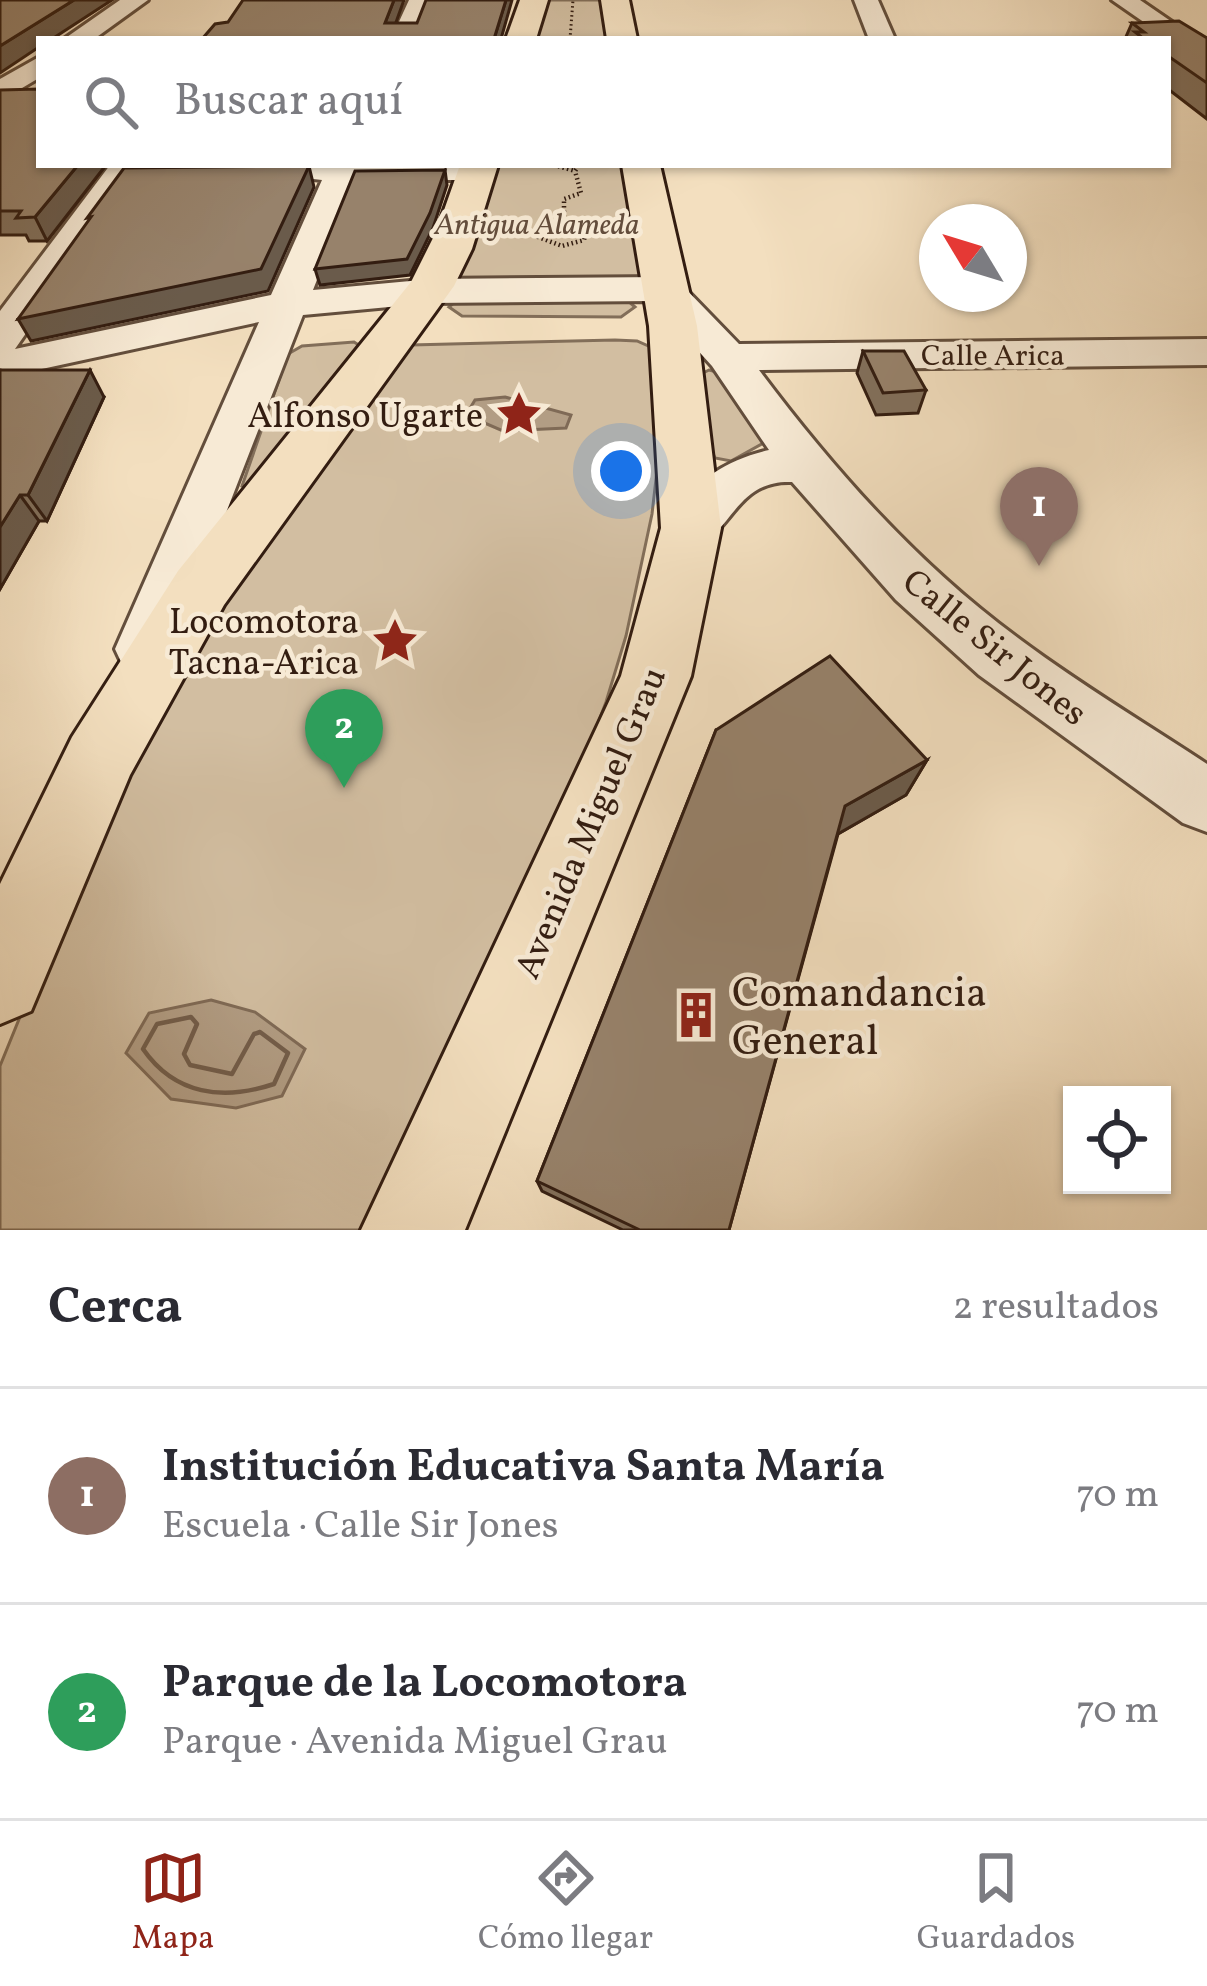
<!DOCTYPE html>
<html lang="es">
<head>
<meta charset="utf-8">
<style>
	body { margin:0; font-family:Vollkorn,serif; background:#f2f2f3; color:#2b2b33 }
	.controls { position:absolute; right:36px; bottom:36px; display:grid; overflow:hidden; border-radius:0px; box-shadow:0 3px 9px #0004 }
	.controls button { width:108px; height:108px; display:grid; place-items:center; padding:0; border:0; border-bottom:3px solid #e1e1e2; background:#fff; color:#2b2b33; font:60px sans-serif }
	.compass { position:absolute; left:919px; top:204px; width:108px; height:108px; border-radius:50%; background:#fff; box-shadow:0 3px 9px #0004; rotate:308deg }
	.you { position:absolute; left:621px; top:471px; width:42px; height:42px; margin:-30px; border:9px solid #fff; border-radius:50%; background:#1a73e8; box-shadow:0 0 0 18px #1a73e833 }
	.badge { display:grid; place-items:center; width:78px; height:78px; border-radius:50%; background:#8f2418; color:#fff; font-size:39px; font-weight:700 }
	.pin { position:absolute; translate:-50% -99px; filter:drop-shadow(0 3px 6px #0008) }
	.pin::after { content:''; position:absolute; top:63px; width:42px; height:36px; background:inherit; clip-path:polygon(0 0,100% 0,50% 100%) }
	.list { margin:0; padding:0; list-style:none }
	h2 { display:flex; justify-content:space-between; align-items:center; height:156px; margin:0; padding:0 48px; font-size:51px }
	h2 small { font-size:39px; font-weight:400; color:#7c7c81 }
	.list li { display:grid; grid-template-columns:78px 1fr auto; gap:36px; align-items:center; box-sizing:border-box; height:216px; padding:0 48px; border-top:3px solid #e1e1e2 }
	.list b { display:block; font-size:45px; white-space:nowrap }
	.list p { margin:0; font-size:39px; white-space:nowrap; color:#7c7c81 }
	.list em { font-size:39px; font-style:normal; color:#7c7c81 }
	.icon { flex:none; width:66px; height:66px; fill:none; stroke:currentColor; stroke-width:2; stroke-linecap:round; stroke-linejoin:round }
	.map { position:relative; flex:none; width:1207px; height:1230px; overflow:hidden }
	.search { position:absolute; background:#fff; box-shadow:0 3px 9px #0004; left:36px; right:36px; top:36px; height:132px; display:flex; align-items:center; gap:30px; box-sizing:border-box; padding:0 42px; border-radius:0px; color:#7c7c81; font-size:45px }
	.sheet { height:588px; background:#fff }
	nav { display:flex; justify-content:space-around; align-items:center; box-sizing:border-box; height:168px; border-top:3px solid #e1e1e2; background:#fff; font-size:33px; color:#7c7c81 }
	nav a { display:grid; justify-items:center; gap:6px }
	nav .on { color:#8f2418 }
	.map>svg:first-child { display:block }
	.green { fill:#d2bea1; stroke:#826e59; stroke-width:3 }
	.water { fill:#b29d84; stroke:#7f6a56; stroke-width:3 }
	.lines { fill:none; stroke-linecap:round; stroke-linejoin:round }
	.shore { stroke:#725d4a; stroke-width:4.5 }
	.minor-casing { stroke:#634e3c; stroke-width:6 }
	.major-casing { stroke:#331d11; stroke-width:6 }
	.path-far1 { stroke:#331d11; stroke-width:3; stroke-dasharray:1.5 3; stroke-linecap:butt }
	.path { stroke:#331d11; stroke-width:4.5; stroke-dasharray:1.5 3; stroke-linecap:butt }
	.minor { fill:#f7ead5; fill-rule:evenodd }
	.major { fill:#f3dfbf; fill-rule:evenodd }
	.wall { fill:#82705c; stroke:#331d11; stroke-width:3 }
	.shaded-wall { fill:#6a5b4b; stroke:#331d11; stroke-width:3 }
	.building { fill:#97826b; stroke:#331d11; stroke-width:3 }
	.labels { text-anchor:middle; stroke-width:9; stroke-linejoin:round; paint-order:stroke }
	.far-park-label { font-size:30px; font-style:italic; fill:#634d3c; stroke:#f7ead5 }
	.far-street-label { font-size:30px; fill:#331d11; stroke:#f7ead5 }
	.poi-label { font-size:36px; fill:#331d11; stroke:#f7ead5; text-anchor:end }
	.street-label { font-size:36px; fill:#331d11; stroke:#f7ead5 }
	.near-poi-label { font-size:42px; fill:#331d11; stroke:#f7ead5; text-anchor:start }
</style>
</head>
<body>
<div class="map">
<svg width="1207" height="1230" viewBox="0 0 1207 1230">
	<rect width="100%" height="100%" fill="#f3dfbf"/>
	<filter id="stains"><feTurbulence type="fractalNoise" baseFrequency=".00167" numOctaves="4"/><feColorMatrix values="0 0 0 0 .2 0 0 0 0 .09 0 0 0 0 .02 0 0 0 .5 -.17"/></filter>
	<radialGradient id="worn" r=".72"><stop offset=".6" stop-color="#630" stop-opacity="0"/><stop offset="1" stop-color="#630" stop-opacity=".3"/></radialGradient>
	<g class="green">
		<path d="M548,0H607L613,39H533Z"/>
		<path d="M493,165H629L642,274L632,281L466,286L457,278Z"/>
		<path d="M457,300H627L635,307L621,317L462,316L449,307Z"/>
		<path d="M615,340L637,341L655,349L659,453L652,514L626,636L606,702L579,773L364,1230H0V1066L107,803L174,669L411,345Z"/>
		<path d="M354,342L365,349L251,489L242,486L288,354L302,346Z"/>
		<path d="M709,370L717,372L767,441L731,461L715,458L712,451L699,375Z"/>
	</g>
	<g class="water">
		<path d="M505,397L571,415L566,428L503,431L466,415L475,400Z"/>
		<path d="M211,1000L255,1012L305,1049L282,1096L236,1108L171,1099L126,1053L149,1013Z"/>
	</g>
	<g class="lines">
		<path class="shore" d="M191,1017L197,1024L184,1054L190,1065L232,1074L254,1034L260,1032L288,1053L274,1084C223,1101 175,1095 143,1049L157,1024Z"/>
		<defs>
			<g id="minor">
				<path d="M120,0H148L94,39H64Z"/>
				<path d="M409,0H433L417,39H391Z"/>
				<path d="M854,0H878L895,39H869Z"/>
				<path d="M1112,0H1140L1207,46V66Z"/>
				<path d="M39,57V78L0,101V79Z"/>
				<path d="M110,165H143L15,349L271,295L322,180L296,177L292,170L295,165H491L494,170L478,180H356L313,290L432,279L664,277L678,281L739,344L1207,339V365L759,370C834,470 919,566 1022,641C1081,685 1145,723 1207,764V832L1183,823L979,675L896,600L792,482C724,479 732,559 673,541L665,528C690,485 721,461 769,450L712,366L653,301L432,303L303,315L173,649L165,666L144,673L123,666L115,649L259,322L0,378V311Z"/>
			</g>
			<g id="major">
				<path d="M520,0H548L536,39H506Z"/>
				<path d="M601,0H629L637,39H607Z"/>
				<path d="M460,165H498L472,249L454,286L224,605L130,775L31,1011L0,1024V884L72,737L178,571L411,282L437,230Z"/>
				<path d="M622,165H660L697,326L721,528L691,676L465,1230H361L621,676L661,528L649,326Z"/>
			</g>
		</defs>
		<use href="#minor" class="minor-casing"/>
		<use href="#major" class="major-casing"/>
		<path class="path-far1" d="M570,39L573,0"/>
		<g class="path">
			<path d="M554,165L575,171L579,165"/>
			<path d="M564,221V199L581,193L575,171"/>
			<path d="M567,221L587,228L584,240L562,246L538,237L544,225Z"/>
		</g>
		<use href="#minor" class="minor"/>
		<use href="#major" class="major"/>
	</g>
	<g class="wall">
		<path d="M1132,23L1207,38V119L1168,89V39H1125Z"/>
		<path d="M0,90L39,165H106L47,241H29L26,235H0Z"/>
		<path d="M863,351L926,390L918,413L876,415L857,373Z"/>
		<path d="M0,370L104,397L47,521H39L0,589Z"/>
		<path d="M716,730L927,760L906,795L838,834L729,1230H623L542,1191L537,1181Z"/>
	</g>
	<g class="shaded-wall">
		<path d="M74,0H112L52,39H39V47L0,73V46Z"/>
		<path d="M394,0H404L390,39L385,23Z"/>
		<path d="M506,0H512L501,39H494Z"/>
		<path d="M78,165H106L47,241L35,217Z"/>
		<path d="M309,166L314,187L268,291L31,341L18,319Z"/>
		<path d="M445,170L447,185L433,228L410,275L320,285L315,269Z"/>
		<path d="M90,370L104,397L47,521L28,495Z"/>
		<path d="M20,495L39,521L0,589V527Z"/>
		<path d="M927,760L906,795L829,839L845,806Z"/>
	</g>
	<g class="building">
		<path d="M0,0H74L0,46Z"/>
		<path d="M243,0H394L385,23H417L426,0H506L494,39H202L215,24L228,22Z"/>
		<path d="M1179,21L1207,38V83L1168,56V39H1144L1135,32H1144L1132,23Z"/>
		<path d="M39,89V165H78L35,217L16,218L21,211H0V90Z"/>
		<path d="M309,166L261,269L18,319L91,217L87,218L124,168Z"/>
		<path d="M445,170L430,213L407,259L315,269L355,171Z"/>
		<path d="M863,351H904L926,390L883,393Z"/>
		<path d="M0,370H90L28,495H20L0,527Z"/>
		<path d="M830,656L927,760L845,806L729,1230H640L537,1181L716,730Z"/>
	</g>
	<defs>
		<symbol id="sight-bare" viewBox="-9 -9 18 18"><path d="M0-6L1.8-2.2L6-1.7L2.9 1.2L3.7 5.4L0 3.3L-3.7 5.4L-2.9 1.2L-6-1.7L-1.8-2.2Z" fill="#8f2418" stroke="#f7ead5" stroke-width="2.5" paint-order="stroke"/></symbol>
		<symbol id="building-bare" viewBox="-9 -9 18 18"><path d="M-4-6H4V6H1V3H-1V6H-4ZM-2.5-4.3h1.7v1.8h-1.7ZM.8-4.3h1.7v1.8H.8ZM-2.5-1h1.7V.8h-1.7ZM.8-1h1.7V.8H.8Z" fill="#8f2418" stroke="#f7ead5" stroke-width="2.5" paint-order="stroke"/></symbol>
	</defs>
	<g fill-rule="evenodd">
		<use href="#sight-bare" x="486" y="381" width="66" height="66"/>
		<use href="#sight-bare" x="362" y="608" width="66" height="66"/>
		<use href="#building-bare" x="663" y="982" width="66" height="66"/>
	</g>
	<g class="labels">
		<g class="far-park-label">
			<text x="537" y="234">Antigua Alameda</text>
		</g>
		<g class="far-street-label">
			<text x="993" y="365">Calle Arica</text>
		</g>
		<g class="poi-label">
			<text x="483" y="427">Alfonso Ugarte</text>
			<text x="359" y="633">Locomotora<tspan x="359" dy="41">Tacna-Arica</tspan></text>
		</g>
		<g class="street-label">
			<text transform="translate(996 646) rotate(39)" y="13">Calle Sir Jones</text>
			<text transform="translate(589 822) rotate(-67)" y="13">Avenida Miguel Grau</text>
		</g>
		<g class="near-poi-label">
			<text x="732" y="1006">Comandancia<tspan x="732" dy="48">General</tspan></text>
		</g>
	</g>
	<rect width="100%" height="100%" filter="url(#stains)"/>
	<rect width="100%" height="100%" fill="url(#worn)"/>
</svg>
<div class="controls">
<button><svg class="icon" aria-label="locate" viewBox="0 0 24 24"><circle cx="12" cy="12" r="6"/><path d="M12 2v4M12 18v4M2 12h4M18 12h4"/></svg></button>
</div>
<svg class="compass" viewBox="-18 -18 36 36"><path d="M0-13l5 13h-10z" fill="#e53935"/><path d="M0 13l5-13h-10z" fill="#7c7c81"/></svg>
<div class="you"></div>
<div class="pin badge" style="left:1039px;top:566px;background:#8d6e63">1</div>
<div class="pin badge" style="left:344px;top:788px;background:#2e9e5b">2</div>
<div class="search"><svg class="icon" aria-label="search" viewBox="0 0 24 24"><circle cx="10" cy="10" r="6"/><path d="M15 15l6 6"/></svg>Buscar aquí</div>
</div>
<section class="sheet">
<h2>Cerca<small>2 resultados</small></h2>
<ul class="list">
<li><span class="badge" style="background:#8d6e63">1</span><div><b>Institución Educativa Santa María</b><p>Escuela · Calle Sir Jones</p></div><em>70 m</em></li>
<li><span class="badge" style="background:#2e9e5b">2</span><div><b>Parque de la Locomotora</b><p>Parque · Avenida Miguel Grau</p></div><em>70 m</em></li>
</ul>
</section>
<nav>
<a class="on"><svg class="icon" aria-label="map" viewBox="0 0 24 24"><path d="M3 6l6-2 6 2 6-2v14l-6 2-6-2-6 2zM9 4v14M15 6v14"/></svg>Mapa</a>
<a><svg class="icon" aria-label="directions" viewBox="0 0 24 24"><path d="M12 3l9 9-9 9-9-9zM9 14v-3h6M13 9l2 2-2 2"/></svg>Cómo llegar</a>
<a><svg class="icon" aria-label="saved" viewBox="0 0 24 24"><path d="M7 4h10v16l-5-4-5 4z"/></svg>Guardados</a>
</nav>
</body>
</html>
